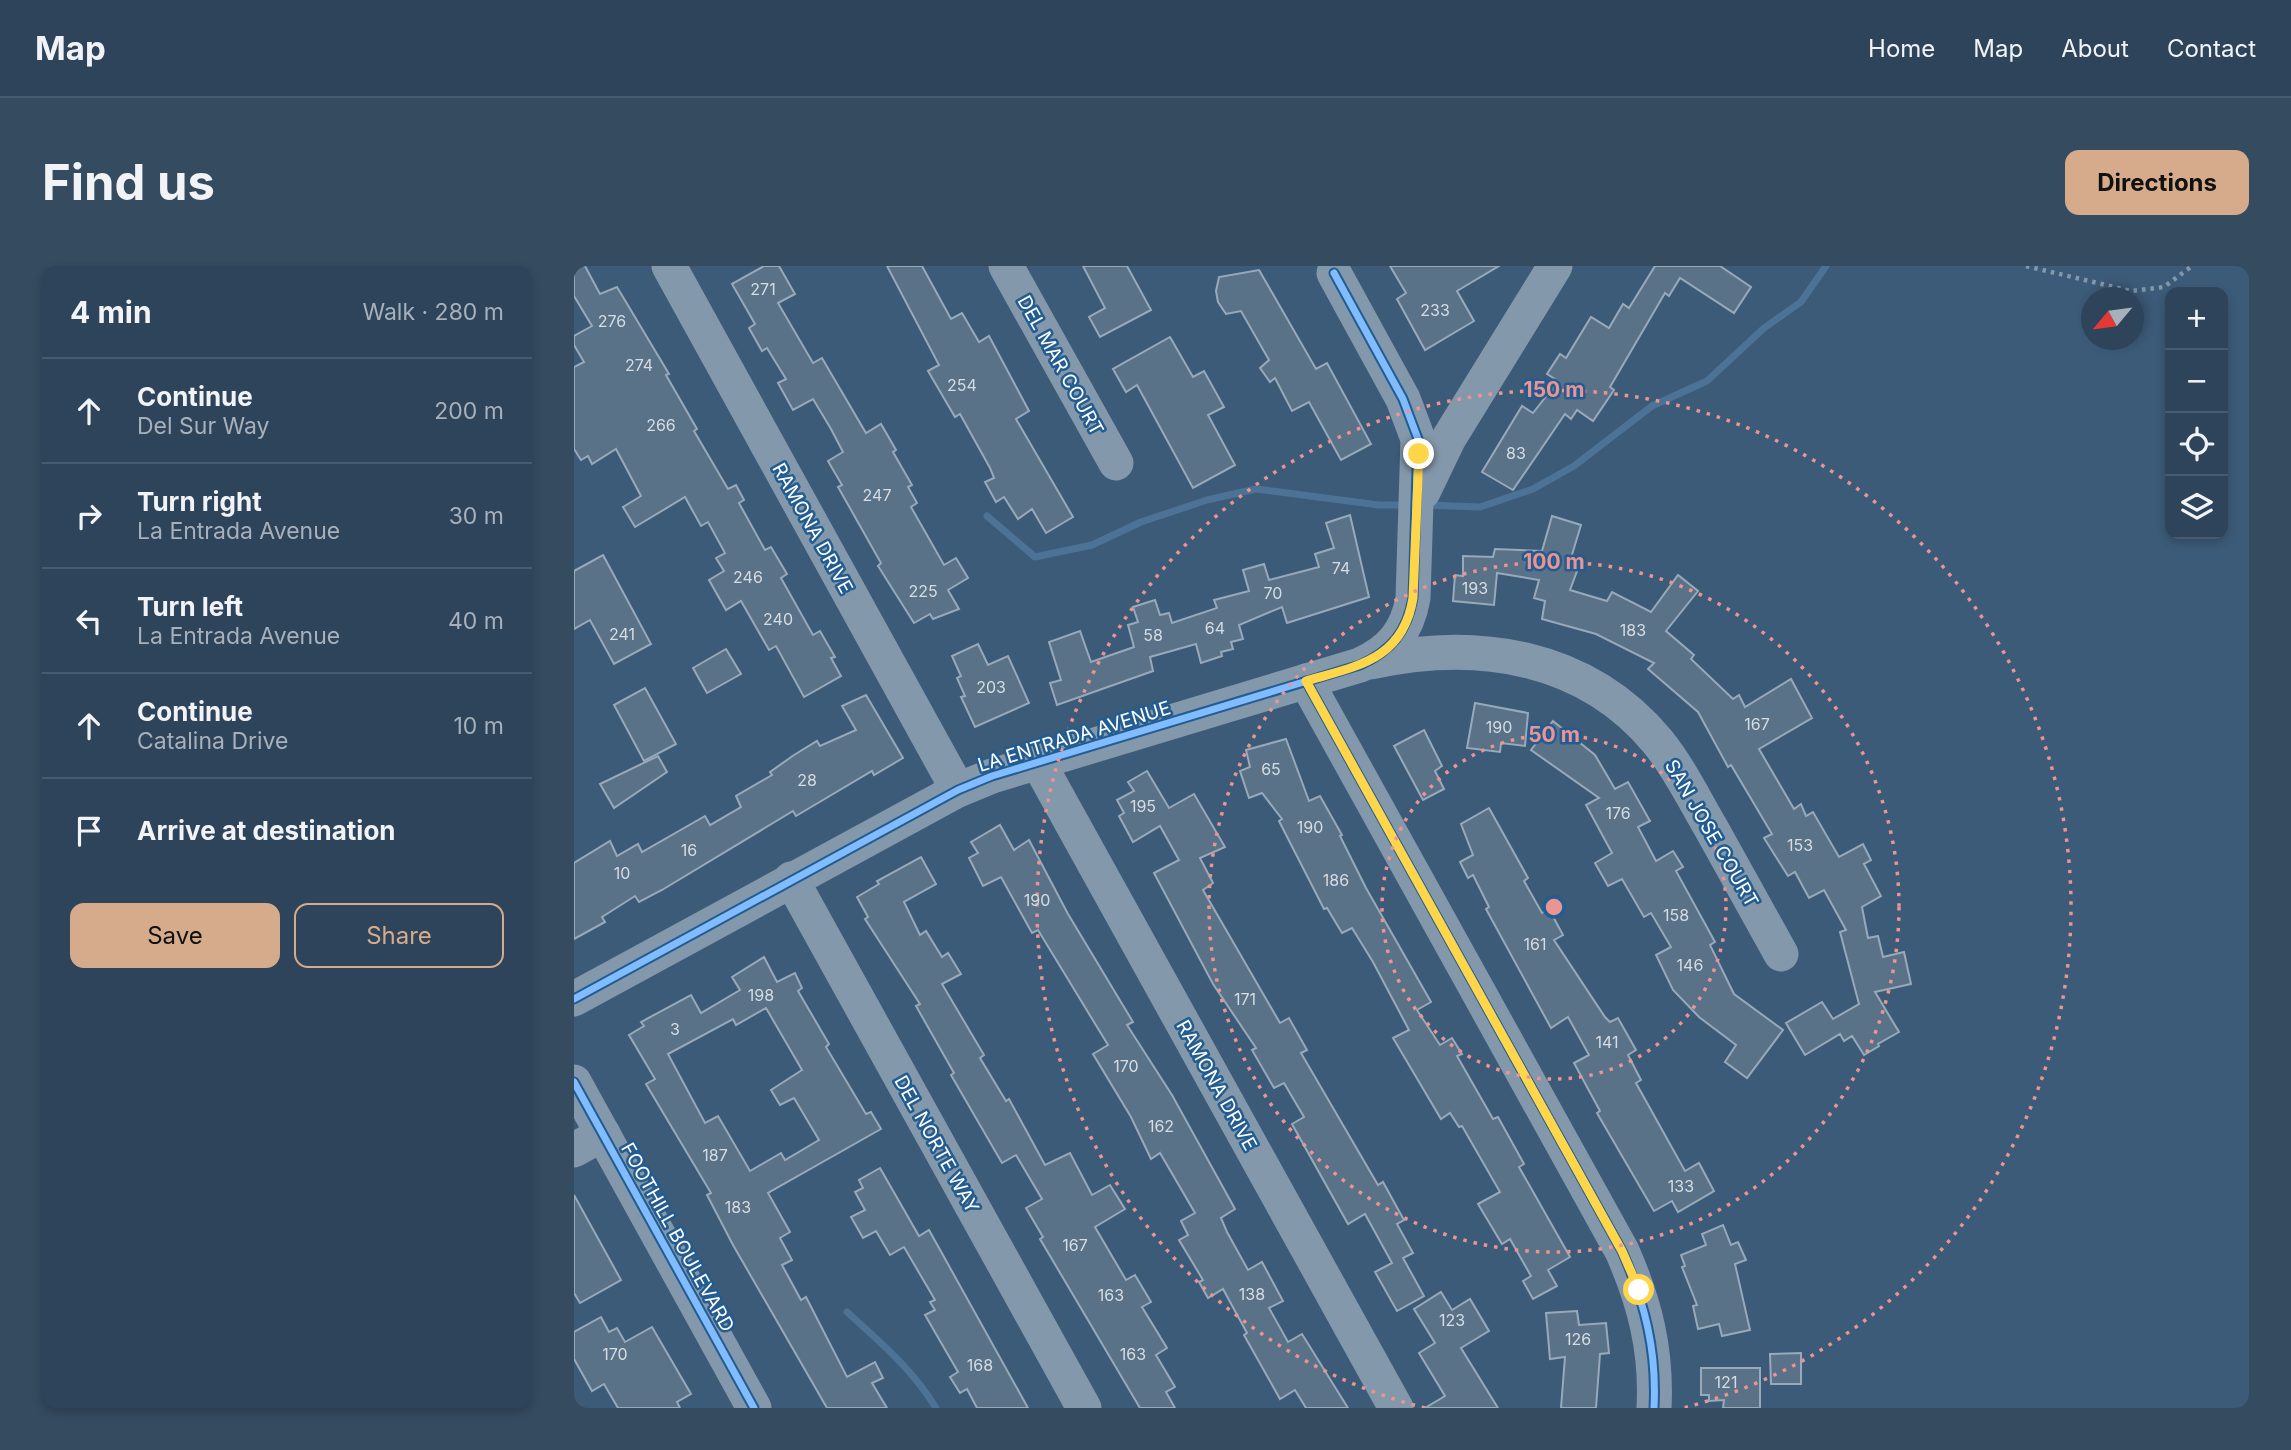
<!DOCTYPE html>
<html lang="en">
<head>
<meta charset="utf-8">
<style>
	body { margin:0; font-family:Inter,sans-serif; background:#354b60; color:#f1f3f6 }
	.controls { position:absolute; right:21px; top:21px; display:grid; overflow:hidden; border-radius:14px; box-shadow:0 4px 10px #0003 }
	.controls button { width:63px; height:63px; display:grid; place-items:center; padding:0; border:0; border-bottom:2px solid #485c70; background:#2d445a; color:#f1f3f6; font:35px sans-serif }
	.compass { position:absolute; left:1507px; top:21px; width:63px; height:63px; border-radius:50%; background:#2d445a; box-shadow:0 4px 10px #0003; rotate:241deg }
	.stop { position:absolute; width:21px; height:21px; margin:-16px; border:5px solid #ffd54a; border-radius:50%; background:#fff }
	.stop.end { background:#ffd54a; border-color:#fff; box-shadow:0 2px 7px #0008 }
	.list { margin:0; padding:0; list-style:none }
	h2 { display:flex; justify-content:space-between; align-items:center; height:91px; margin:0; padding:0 28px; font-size:30px }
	h2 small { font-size:23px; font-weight:400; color:#a7b0bb }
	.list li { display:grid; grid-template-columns:46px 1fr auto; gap:21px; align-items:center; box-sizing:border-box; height:105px; padding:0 28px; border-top:2px solid #485c70 }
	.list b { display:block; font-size:26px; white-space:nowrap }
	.list p { margin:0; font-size:23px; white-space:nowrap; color:#a7b0bb }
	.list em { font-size:23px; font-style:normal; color:#a7b0bb }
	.actions { display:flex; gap:14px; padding:21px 28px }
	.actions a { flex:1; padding:16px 0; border:2px solid #d6ab8b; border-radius:14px; text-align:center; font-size:24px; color:#d6ab8b }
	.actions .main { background:#d6ab8b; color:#111 }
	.icon { flex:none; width:38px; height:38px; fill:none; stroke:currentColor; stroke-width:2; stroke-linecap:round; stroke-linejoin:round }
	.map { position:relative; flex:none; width:1675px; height:1142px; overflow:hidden; border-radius:14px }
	header { display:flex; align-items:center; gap:42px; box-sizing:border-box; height:98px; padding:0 35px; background:#2d445a; border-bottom:2px solid #485c70 }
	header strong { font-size:33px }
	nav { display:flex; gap:38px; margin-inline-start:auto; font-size:24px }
	.intro { display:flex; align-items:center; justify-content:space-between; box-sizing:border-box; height:168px; padding:0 42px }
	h1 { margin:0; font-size:49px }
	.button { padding:18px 32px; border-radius:14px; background:#d6ab8b; color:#111; font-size:24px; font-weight:700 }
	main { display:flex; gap:42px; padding:0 42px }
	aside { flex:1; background:#2d445a; border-radius:14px; box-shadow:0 4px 10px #0003 }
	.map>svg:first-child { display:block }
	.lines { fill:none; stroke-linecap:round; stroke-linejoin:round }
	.stream { stroke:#4c7396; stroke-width:7 }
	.building { fill:#5a7288; stroke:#98a9b9; stroke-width:2; fill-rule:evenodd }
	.path { stroke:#8398ab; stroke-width:4.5; stroke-dasharray:3.5 5; stroke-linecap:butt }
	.minor { stroke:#8398ab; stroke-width:35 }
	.cycleway-casing { stroke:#235c90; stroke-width:11 }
	.cycleway { stroke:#80bcff; stroke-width:7 }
	.route { stroke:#ffd54a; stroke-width:9 }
	.ring { fill:none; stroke:#ea9494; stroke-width:3.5; stroke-dasharray:3.5 7 }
	.labels { text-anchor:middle; stroke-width:5; stroke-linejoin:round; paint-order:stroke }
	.number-label { font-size:16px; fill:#d6dce1 }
	.street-label { font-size:19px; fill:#fff; stroke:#235c90 }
	.centre { fill:#ea9494; stroke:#235c90; stroke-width:3.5 }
	.ring-label { font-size:21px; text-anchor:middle; font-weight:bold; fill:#ea9494; stroke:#235c90; stroke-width:5; stroke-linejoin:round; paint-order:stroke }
</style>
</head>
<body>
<header>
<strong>Map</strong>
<nav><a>Home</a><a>Map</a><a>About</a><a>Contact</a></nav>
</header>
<div class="intro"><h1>Find us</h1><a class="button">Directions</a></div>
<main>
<aside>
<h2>4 min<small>Walk · 280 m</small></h2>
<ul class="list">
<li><svg class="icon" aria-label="ahead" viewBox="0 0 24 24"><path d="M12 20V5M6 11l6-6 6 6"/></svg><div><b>Continue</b><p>Del Sur Way</p></div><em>200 m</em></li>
<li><svg class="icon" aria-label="right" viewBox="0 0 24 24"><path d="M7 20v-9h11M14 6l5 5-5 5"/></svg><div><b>Turn right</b><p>La Entrada Avenue</p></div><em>30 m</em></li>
<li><svg class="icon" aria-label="left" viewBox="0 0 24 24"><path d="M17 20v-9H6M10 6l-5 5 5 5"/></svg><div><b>Turn left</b><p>La Entrada Avenue</p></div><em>40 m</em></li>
<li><svg class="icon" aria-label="ahead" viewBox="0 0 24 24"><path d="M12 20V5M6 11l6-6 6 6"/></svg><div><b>Continue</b><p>Catalina Drive</p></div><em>10 m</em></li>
<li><svg class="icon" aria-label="arrive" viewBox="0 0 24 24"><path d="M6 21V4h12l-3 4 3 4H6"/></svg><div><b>Arrive at destination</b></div></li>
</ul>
<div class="actions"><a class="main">Save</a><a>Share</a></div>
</aside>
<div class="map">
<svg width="1675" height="1142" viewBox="0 0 1675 1142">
	<rect width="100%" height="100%" fill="#3c5b78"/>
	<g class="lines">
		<g class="stream">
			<path d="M852,239L906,241L959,223L1000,200L1078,140L1133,115L1190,62L1227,36L1252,0"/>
			<path d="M413,250L461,291L518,279L567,256L633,234L682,223L805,239H833"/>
			<path d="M273,1046C306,1076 339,1104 362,1142"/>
		</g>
	</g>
	<g class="building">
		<path d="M0,0H11L26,28L43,21L95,108L92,109L123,163L120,165L154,223L162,219L170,234L165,237L191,284L197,281L213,308L207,312L239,369L246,365L261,391L257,392L267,410L230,431L202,380L195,384L167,335L152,344L135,314L150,305L142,292L151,287L134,256L127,260L111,231L61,261L49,241L67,230L42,183L18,198L14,190L7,194L0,183V101L10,96L0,79V70L18,60L0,30Z"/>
		<path d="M190,0H205L221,28L204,37L239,97L248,92L292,167L307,158L322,184L319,186L338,219L334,221L343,237L337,241L370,299L382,292L394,312L374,324L385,343L359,353L356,348L340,357L304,300L307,297L264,221L268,219L254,195L269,186L257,163L239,133L219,144L204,117L212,113L193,82L188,85L175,62L181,58L158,18Z"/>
		<path d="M313,0H348L377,53L388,47L405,76L415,70L455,145L442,153L499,251L472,267L458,243L444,253L430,231L422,236L411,216L420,212L416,202L386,148L381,151L354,105L365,99Z"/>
		<path d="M509,0H553L577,44L526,71L515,51L531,42Z"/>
		<path d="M816,0H925L883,25L900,55L851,84L823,33L832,27Z"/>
		<path d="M1081,0H1146L1177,21L1160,47L1106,12L1095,30L1091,27L1036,121L1040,124L1019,155L1003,144L997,153L991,148L939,224L908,206L948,140L959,147L984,115L973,108L986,88L992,92L1017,51L1035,62L1049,38L1055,42Z"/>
		<path d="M685,4L742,103L753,97L797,178L767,194L735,136L718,145L701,112L696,116L686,102L695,94L667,45L652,48L644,36L642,25L645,11Z"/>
		<path d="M596,71L619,111L630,105L650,141L634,149L661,199L619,222L563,119L552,126L539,103Z"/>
		<path d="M776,249L795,331L713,357L708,341L665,359L669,373L657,376L659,383L647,386L648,390L627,397L622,378L576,391L579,405L483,439L476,417L487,414L475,376L506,365L517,396L560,381L554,359L564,356L559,341L581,334L586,349L595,347L598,357L643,342L640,334L675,325L669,304L690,298L695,314L745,301L741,288L760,282L752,257Z"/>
		<path d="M978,250L1007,259L994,302L1003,305L996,324L1033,335L1038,326L1077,346L1104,309L1124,325L1092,365L1120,389L1117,393L1159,433L1165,429L1171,441L1217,413L1238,452L1185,483L1220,543L1227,538L1232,550L1239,546L1265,591L1289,578L1297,594L1290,598L1307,630L1288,641L1294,672L1304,670L1309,691L1330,686L1337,718L1301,726L1325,766L1304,778L1305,780L1290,789L1278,770L1270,775L1266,768L1231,789L1212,757L1248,736L1259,753L1285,738L1266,666L1272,664L1250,624L1235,632L1221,606L1214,610L1190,572L1198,568L1157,499L1154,501L1124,446L1074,403L1080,397L1022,368L968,353L971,335L960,332L965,314L923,307L920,339L879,335L881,309L889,310V290L919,291L921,283L968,285Z"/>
		<path d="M29,289L77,378L40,398L16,354L0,363V305Z"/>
		<path d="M404,378L414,399L434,390L455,437L401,461L387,431L391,430L383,412L387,410L378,390Z"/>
		<path d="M152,383L167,408L133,427L119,402Z"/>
		<path d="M71,422L102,478L70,495L40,439Z"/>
		<path d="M292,429L329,492L300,509L298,505L222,550L219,545L88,624L65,636L61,630L28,651L31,656L0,673V597L36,575L43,590L64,578L68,586L131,550L136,559L167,541L162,530L198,509L196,506L220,489L243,475L246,480L282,464L268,440Z"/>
		<path d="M901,437L954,447L951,480L927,477L926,486L893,482Z"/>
		<path d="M979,455L1021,489L1041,523L1054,516L1076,555L1064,561L1082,595L1099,585L1109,601L1102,605L1141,676L1136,679L1160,728L1209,764L1173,812L1151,796L1162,779L1125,751L1099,724L1082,689L1097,681L1077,647L1070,651L1048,613L1034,620L1021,597L1038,587L1012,539L1025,532L957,484Z"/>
		<path d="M850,464L868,500L861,505L870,523L849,534L820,480Z"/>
		<path d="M712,473L735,535L746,530L768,569L766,570L792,622L857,736L843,744L866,779L878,772L888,788L883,790L919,853L924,851L950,898L945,901L996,991L974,1004L983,1020L959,1033L949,1015L957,1010L936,973L928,978L904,938L926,926L888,860L885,861L876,847L867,853L819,772L835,764L799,696L778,662L768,667L753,642L750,643L705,555L708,553L688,527L675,532L666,505L676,501L672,484Z"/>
		<path d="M84,490L93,506L40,542L26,518Z"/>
		<path d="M573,505L595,542L620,528L651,581L626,592L639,617L629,624L706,757L715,752L733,784L727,787L804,919L809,916L830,954L823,958L839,987L829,992L850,1030L823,1045L801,1006L818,997L791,948L774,958L718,858L730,851L710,817L700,822L678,784L682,782L639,718L580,607L605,594L586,560L559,576L545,550L550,547L543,534L560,525L554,516Z"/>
		<path d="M915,542L954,612L950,615L968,647L975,643L989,669L980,674L1031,751L1036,756L1044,752L1062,784L1054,789L1067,814L1062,817L1111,905L1125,897L1140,925L1104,946L1098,935L1080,945L1023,847L1026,845L1000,797L1015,789L994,751L977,762L912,643L915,641L899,609L894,612L886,596L899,589L887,558Z"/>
		<path d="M426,559L440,584L455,574L494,648L559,756L553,759L598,829L661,943L647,952L653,966L674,1004L688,996L709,1035L695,1042L714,1076L728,1068L774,1142H732L721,1124L706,1133L670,1069L673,1067L649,1023L634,1032L625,1016L629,1014L605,974L614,969L607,955L621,947L586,887L577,893L557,851L519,788L534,779L464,664L458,667L427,611L409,620L395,592L404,587L397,576Z"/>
		<path d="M347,591L362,618L330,636L346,669L352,665L368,691L374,687L387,708L368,718L410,789L406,792L432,835L435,833L471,899L496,887L518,929L536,919L551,943L521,961L552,1014L561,1009L577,1036L568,1041L593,1082L582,1089L601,1121L592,1126L601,1142H566L466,973L469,971L452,942L468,933L442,889L428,897L377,809L380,807L342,740L346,738L291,653L294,651L283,631L305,618L303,615Z"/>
		<path d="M190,691L203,716L221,707L228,722L224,725L255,778L252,781L292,848L297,846L307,863L194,927L216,966L206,972L218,994L208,999L227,1034L232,1031L273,1111L301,1096L309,1112L298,1117L313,1142H253L159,979L133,929L137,927L72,818L81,813L55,769L70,760L67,756L117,729L127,747L166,724L158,711ZM192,742L228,804L197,824L206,839L220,832L245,874L211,894L207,887L176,905L144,850L131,857L94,788L159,753L162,759Z"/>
		<path d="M306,902L345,970L355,964L454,1142H403L393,1123L386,1127L376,1111L384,1106L351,1049L361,1044L356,1036L361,1034L330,981L316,989L302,965L289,972L277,951L291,944L281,926L289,922L285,914Z"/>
		<path d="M0,929L47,1014L6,1037L0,1027Z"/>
		<path d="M1149,959L1157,979L1164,976L1172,994L1161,998L1176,1064L1148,1070L1145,1058L1124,1063L1119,1040L1123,1039L1108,1001L1111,1000L1107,989L1132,979L1128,968Z"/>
		<path d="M867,1026L878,1044L896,1033L915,1065L887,1082L924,1142H851L871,1130L845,1087L861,1077L840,1043Z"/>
		<path d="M1003,1045L1005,1059L1032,1057L1035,1087L1026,1088L1022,1142H987L991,1091L976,1093L972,1047Z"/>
		<path d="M27,1051L35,1066L43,1062L51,1076L78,1061L117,1128L103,1136L106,1142H44L30,1118L18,1125L0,1093V1066Z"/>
		<path d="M1227,1087V1118H1197L1196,1088Z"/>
		<path d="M1127,1102H1186V1142H1149L1150,1134L1135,1135V1129H1127Z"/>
	</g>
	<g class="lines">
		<path class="path" d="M1452,0L1557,25L1590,21L1618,0"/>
		<g class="minor">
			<path d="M95,0L384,524"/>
			<path d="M432,0L542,197"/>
			<path d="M849,226L875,172L981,0"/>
			<path d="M797,396C902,373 1011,388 1084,476C1105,502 1120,533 1137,562C1160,604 1184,646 1207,688"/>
			<path d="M732,415L1048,985C1071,1037 1083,1085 1080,1142"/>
			<path d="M464,496L822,1142"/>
			<path d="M217,613L510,1142"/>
			<path d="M0,733L384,524L418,510L786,399C817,385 833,366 839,332L844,173L829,133L760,7"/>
			<path d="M0,816L180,1142"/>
			<path d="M0,884L29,868"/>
		</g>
		<defs>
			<g id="cycleway">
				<path d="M732,415L1048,985C1071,1037 1083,1085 1080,1142"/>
				<path d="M0,733L384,524L418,510L786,399C817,385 833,366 839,332L844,173L829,133L760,7"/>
				<path d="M0,816L180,1142"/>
			</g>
		</defs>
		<use href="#cycleway" class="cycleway-casing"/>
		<use href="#cycleway" class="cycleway"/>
	</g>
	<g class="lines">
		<path class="route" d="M845,188L839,332C829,394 783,400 732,415L1048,985L1065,1024"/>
	</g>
	<g class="ring">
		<circle cx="980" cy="641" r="172"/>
		<circle cx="980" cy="641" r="345"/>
		<path d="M851 1142A517 517 0 1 1 1109 1142"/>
	</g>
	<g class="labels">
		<g class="number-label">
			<text x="189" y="29">271</text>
			<text x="861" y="50">233</text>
			<text x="38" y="61">276</text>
			<text x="65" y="105">274</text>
			<text x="388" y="125">254</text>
			<text x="87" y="165">266</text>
			<text x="942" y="193">83</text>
			<text x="303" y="235">247</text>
			<text x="767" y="308">74</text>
			<text x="174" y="317">246</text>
			<text x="901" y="328">193</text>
			<text x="349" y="331">225</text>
			<text x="699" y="333">70</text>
			<text x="204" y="359">240</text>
			<text x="641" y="368">64</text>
			<text x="1059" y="370">183</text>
			<text x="48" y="374">241</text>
			<text x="579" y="375">58</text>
			<text x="417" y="427">203</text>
			<text x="1183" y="464">167</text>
			<text x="925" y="467">190</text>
			<text x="697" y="509">65</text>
			<text x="233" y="520">28</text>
			<text x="569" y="546">195</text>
			<text x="1044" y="553">176</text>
			<text x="736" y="567">190</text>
			<text x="1226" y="585">153</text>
			<text x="115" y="590">16</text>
			<text x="48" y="613">10</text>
			<text x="762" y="620">186</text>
			<text x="463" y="640">190</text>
			<text x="1102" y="655">158</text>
			<text x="961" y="684">161</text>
			<text x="1116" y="705">146</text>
			<text x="187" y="735">198</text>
			<text x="671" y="739">171</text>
			<text x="101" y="769">3</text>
			<text x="1033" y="782">141</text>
			<text x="552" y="806">170</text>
			<text x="587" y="866">162</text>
			<text x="141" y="895">187</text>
			<text x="1107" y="926">133</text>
			<text x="164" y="947">183</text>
			<text x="501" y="985">167</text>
			<text x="678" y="1034">138</text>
			<text x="537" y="1035">163</text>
			<text x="878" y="1060">123</text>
			<text x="1004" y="1079">126</text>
			<text x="41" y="1094">170</text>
			<text x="559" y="1094">163</text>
			<text x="406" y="1105">168</text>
			<text x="1152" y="1122">121</text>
		</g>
		<g class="street-label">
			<text transform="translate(487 99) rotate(61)" y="7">DEL MAR COURT</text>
			<text transform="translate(239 262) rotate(61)" y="7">RAMONA DRIVE</text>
			<text transform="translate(500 470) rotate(-17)" y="7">LA ENTRADA AVENUE</text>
			<text transform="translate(1138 567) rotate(60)" y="7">SAN JOSE COURT</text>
			<text transform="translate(643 819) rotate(61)" y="7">RAMONA DRIVE</text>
			<text transform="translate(363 878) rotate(61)" y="7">DEL NORTE WAY</text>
			<text transform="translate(104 971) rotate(61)" y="7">FOOTHILL BOULEVARD</text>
		</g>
	</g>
	<circle cx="980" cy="641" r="10" class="centre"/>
	<g class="ring-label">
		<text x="980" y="131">150 m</text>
		<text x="980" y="303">100 m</text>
		<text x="980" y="476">50 m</text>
	</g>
</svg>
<div class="controls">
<button>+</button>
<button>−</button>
<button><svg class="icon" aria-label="locate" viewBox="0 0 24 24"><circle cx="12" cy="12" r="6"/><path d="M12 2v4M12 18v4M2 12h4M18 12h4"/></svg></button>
<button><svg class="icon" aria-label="layers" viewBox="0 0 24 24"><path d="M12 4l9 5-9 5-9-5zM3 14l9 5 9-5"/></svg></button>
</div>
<svg class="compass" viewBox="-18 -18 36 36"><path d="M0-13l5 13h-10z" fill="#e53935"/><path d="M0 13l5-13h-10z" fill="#a7b0bb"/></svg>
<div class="stop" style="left:1065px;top:1024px"></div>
<div class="stop end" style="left:845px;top:188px"></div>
</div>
</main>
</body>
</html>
